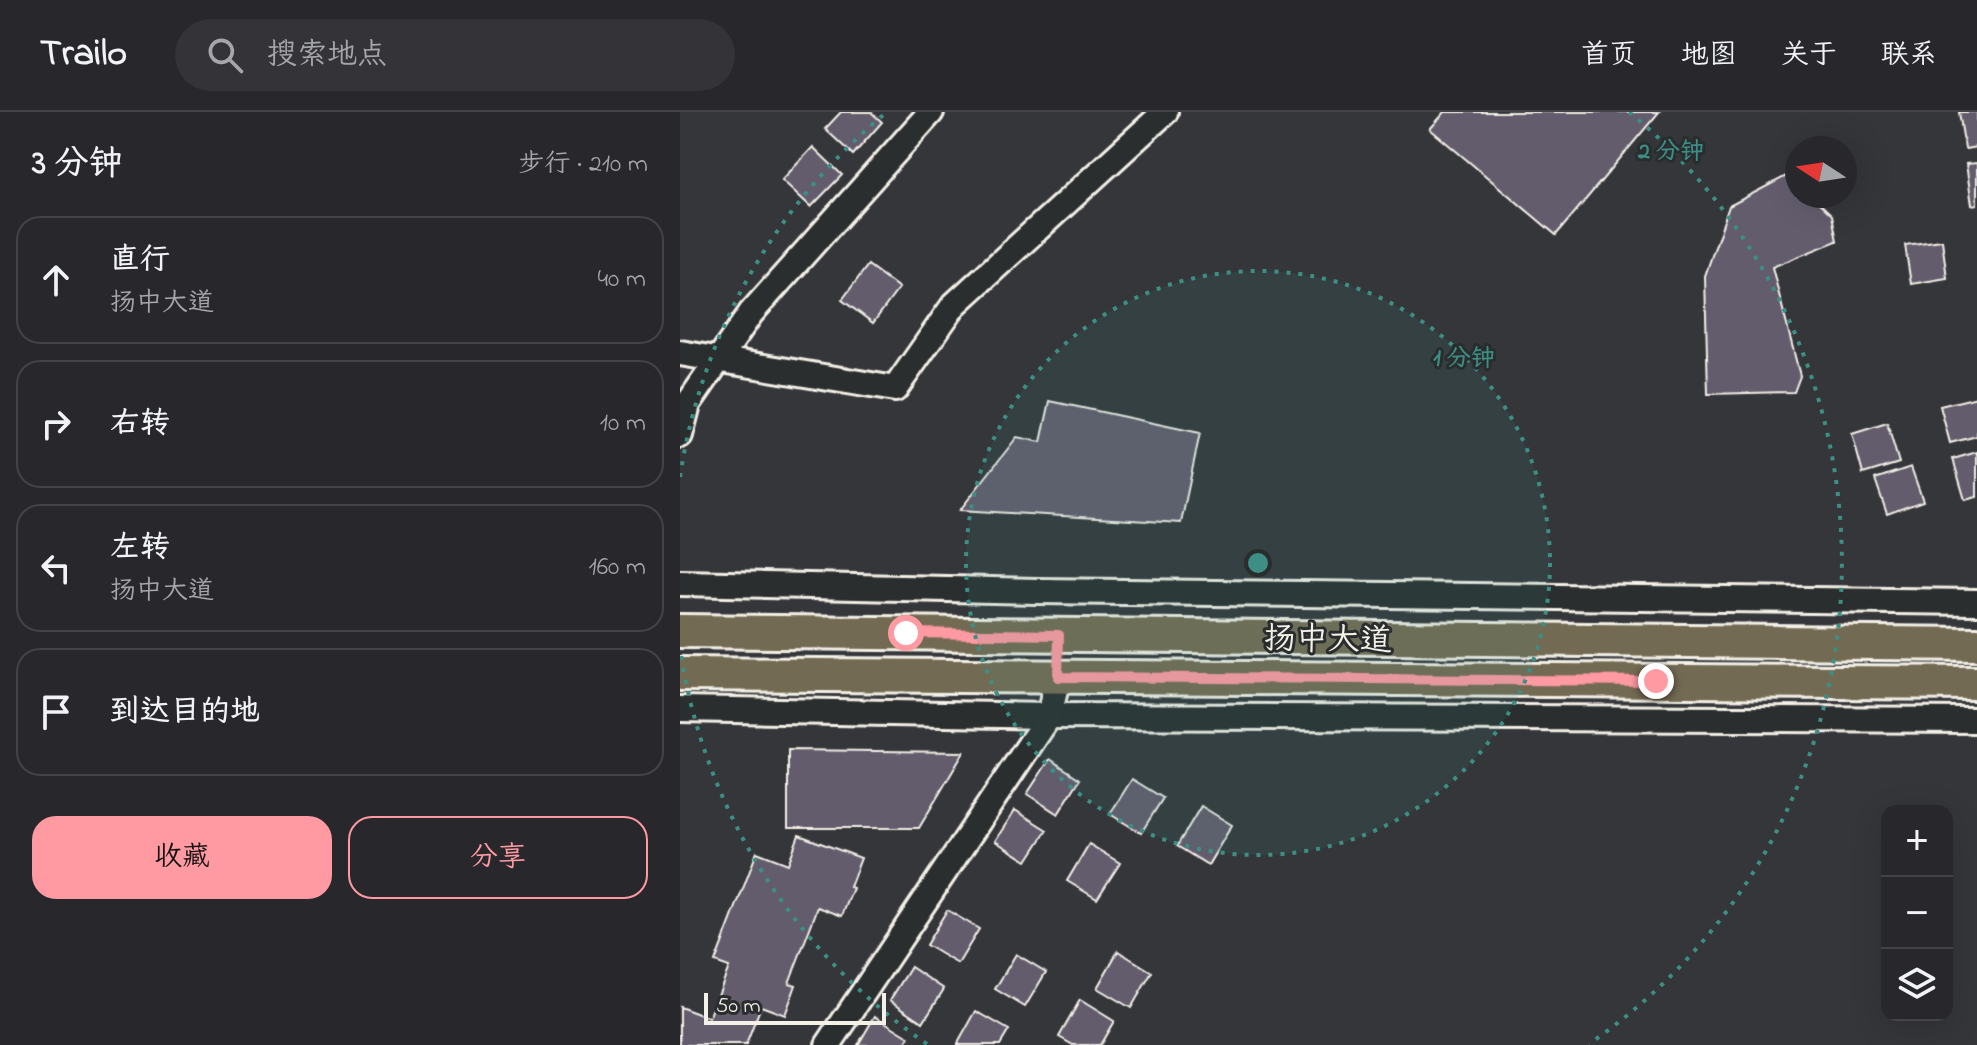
<!DOCTYPE html>
<html lang="zh">
<head>
<meta charset="utf-8">
<style>
	body { margin:0; font-family:"Indie Flower","LXGW WenKai TC",sans-serif; background:#343438; color:#f1f3f6 }
	.controls { position:absolute; right:24px; bottom:24px; display:grid; overflow:hidden; border-radius:16px; box-shadow:0 8px 32px #0002 }
	.controls button { width:72px; height:72px; display:grid; place-items:center; padding:0; border:0; border-bottom:2px solid #444448; background:#28282c; color:#f1f3f6; font:40px sans-serif }
	.compass { position:absolute; left:1105px; top:24px; width:72px; height:72px; border-radius:50%; background:#28282c; box-shadow:0 8px 32px #0002; rotate:282deg }
	.scale { position:absolute; left:24px; bottom:20px; width:182px; box-sizing:border-box; padding-left:8px; border:4px solid #f4f1e8; border-top:0; font-size:22px; line-height:28px; white-space:nowrap; color:#f4f1e8; -webkit-text-stroke:6px #2a2d2e; paint-order:stroke }
	.stop { position:absolute; width:24px; height:24px; margin:-18px; border:6px solid #ff9aa2; border-radius:50%; background:#fff }
	.stop.end { background:#ff9aa2; border-color:#fff; box-shadow:0 2px 8px #0008 }
	.list { margin:0; padding:0; list-style:none }
	h2 { display:flex; justify-content:space-between; align-items:center; height:104px; margin:0; padding:0 32px; font-size:34px }
	h2 small { font-size:26px; font-weight:400; color:#a5a6a9 }
	.list li { display:grid; grid-template-columns:52px 1fr auto; gap:24px; align-items:center; box-sizing:border-box; height:128px; margin:0 16px 16px; padding:0 16px; border:2px solid #444448; border-radius:24px }
	.list b { display:block; font-size:30px; white-space:nowrap }
	.list p { margin:0; font-size:26px; white-space:nowrap; color:#a5a6a9 }
	.list em { font-size:26px; font-style:normal; color:#a5a6a9 }
	.actions { display:flex; gap:16px; padding:24px 32px }
	.actions a { flex:1; padding:18px 0; border:2px solid #ff9aa2; border-radius:24px; text-align:center; font-size:28px; color:#ff9aa2 }
	.actions .main { background:#ff9aa2; color:#111 }
	.icon { flex:none; width:44px; height:44px; fill:none; stroke:currentColor; stroke-width:2; stroke-linecap:round; stroke-linejoin:round }
	.map { position:relative; flex:none; width:1297px; height:933px; overflow:hidden }
	header { display:flex; align-items:center; gap:48px; box-sizing:border-box; height:112px; padding:0 40px; background:#28282c; border-bottom:2px solid #444448 }
	header strong { font-size:38px }
	nav { display:flex; gap:44px; margin-inline-start:auto; font-size:28px }
	.search { width:560px; height:72px; background:#343438; display:flex; align-items:center; gap:20px; box-sizing:border-box; padding:0 28px; border-radius:44px; color:#a5a6a9; font-size:30px }
	main { display:flex }
	aside { flex:1; background:#28282c }
	.map>svg:first-child { display:block }
	.building { fill:#625b6c; stroke:#f4f1e8; stroke-width:2 }
	.lines { fill:none; stroke-linecap:round; stroke-linejoin:round }
	.minor-casing { stroke:#f4f1e8; stroke-width:30 }
	.major-casing { stroke:#f4f1e8; stroke-width:38 }
	.minor { stroke:#2a2d2e; stroke-width:24 }
	.major { stroke:#736b52; stroke-width:32 }
	.route { stroke:#ff9aa2; stroke-width:10 }
	.ring { fill:none; stroke:#3d8f86; stroke-width:4; stroke-dasharray:4 8 }
	.labels { text-anchor:middle; stroke-width:6; stroke-linejoin:round; paint-order:stroke }
	.street-label { font-size:32px; fill:#f4f1e8; stroke:#2a2d2e }
	.centre { fill:#3d8f86; stroke:#2a2d2e; stroke-width:4 }
	.ring-label { font-size:24px; text-anchor:middle; font-weight:bold; fill:#3d8f86; stroke:#2a2d2e; stroke-width:6; stroke-linejoin:round; paint-order:stroke }
</style>
</head>
<body>
<header>
<strong>Trailo</strong>
<div class="search"><svg class="icon" aria-label="search" viewBox="0 0 24 24"><circle cx="10" cy="10" r="6"/><path d="M15 15l6 6"/></svg>搜索地点</div>
<nav><a>首页</a><a>地图</a><a>关于</a><a>联系</a></nav>
</header>
<main>
<aside>
<h2>3 分钟<small>步行 · 210 m</small></h2>
<ul class="list">
<li><svg class="icon" aria-label="ahead" viewBox="0 0 24 24"><path d="M12 20V5M6 11l6-6 6 6"/></svg><div><b>直行</b><p>扬中大道</p></div><em>40 m</em></li>
<li><svg class="icon" aria-label="right" viewBox="0 0 24 24"><path d="M7 20v-9h11M14 6l5 5-5 5"/></svg><div><b>右转</b></div><em>10 m</em></li>
<li><svg class="icon" aria-label="left" viewBox="0 0 24 24"><path d="M17 20v-9H6M10 6l-5 5 5 5"/></svg><div><b>左转</b><p>扬中大道</p></div><em>160 m</em></li>
<li><svg class="icon" aria-label="arrive" viewBox="0 0 24 24"><path d="M6 21V4h12l-3 4 3 4H6"/></svg><div><b>到达目的地</b></div></li>
</ul>
<div class="actions"><a class="main">收藏</a><a>分享</a></div>
</aside>
<div class="map">
<svg width="1297" height="933" viewBox="0 0 1297 933">
	<rect width="100%" height="100%" fill="#35363a"/>
	<filter id="ink" filterUnits="userSpaceOnUse"><feTurbulence type="fractalNoise" baseFrequency=".0125" numOctaves="2"/><feDisplacementMap in="SourceGraphic" scale="16" xChannelSelector="R" yChannelSelector="G"/><feConvolveMatrix kernelMatrix="1 2 1 2 8 2 1 2 1" color-interpolation-filters="sRGB"/></filter>
	<g filter="url(#ink)">
		<g class="building">
			<path d="M161,0H191L202,10L173,43L145,17Z"/>
			<path d="M765,0H979L876,123L750,17Z"/>
			<path d="M1279,0H1297V35L1285,37Z"/>
			<path d="M133,35L162,63L131,95L102,68Z"/>
			<path d="M1297,51V92L1292,93L1286,52Z"/>
			<path d="M1110,62L1117,69V84H1132L1152,103L1157,129L1092,155L1120,264L1114,280L1028,282L1025,164L1049,94Z"/>
			<path d="M1262,128L1267,166L1231,172L1225,133Z"/>
			<path d="M188,153L219,176L193,211L162,188Z"/>
			<path d="M1297,285V324L1270,331L1260,294Z"/>
			<path d="M370,289L520,321L501,411L280,398L337,325L361,330Z"/>
			<path d="M1207,311L1219,351L1183,362L1172,322Z"/>
			<path d="M1297,340V385L1285,388L1273,347Z"/>
			<path d="M1231,355L1243,389L1207,402L1195,367Z"/>
			<path d="M108,638L284,640L239,716H108Z"/>
			<path d="M370,647L400,667L378,702L347,682Z"/>
			<path d="M452,667L483,686L461,721L430,702Z"/>
			<path d="M521,694L552,713L528,753L497,734Z"/>
			<path d="M335,698L367,718L347,749L315,729Z"/>
			<path d="M119,723L181,746L170,775L173,776L162,804L138,795L109,871L116,873L105,903L81,894L66,933H0V895L29,906L49,855L35,850L77,740L108,752Z"/>
			<path d="M409,732L440,751L417,787L387,769Z"/>
			<path d="M267,798L299,817L278,852L246,833Z"/>
			<path d="M438,839L472,860L451,896L417,876Z"/>
			<path d="M336,842L366,860L345,895L315,877Z"/>
			<path d="M231,855L264,877L243,910L210,888Z"/>
			<path d="M400,888L434,909L420,933H393L379,925Z"/>
			<path d="M296,899L329,918L320,933H277Z"/>
			<path d="M195,904L229,925L225,933H178Z"/>
		</g>
		<g class="lines">
			<defs>
				<g id="minor">
					<path d="M0,241L215,277L274,193L485,0"/>
					<path d="M0,323L8,292L71,201L251,0"/>
					<path d="M0,471L357,479L1297,490"/>
					<path d="M0,597L369,604L1297,608"/>
					<path d="M148,933L369,604L378,565"/>
				</g>
				<g id="major">
					<path d="M0,519L1297,532"/>
					<path d="M0,562L1297,571"/>
				</g>
			</defs>
			<use href="#minor" class="minor-casing"/>
			<use href="#major" class="major-casing"/>
			<use href="#minor" class="minor"/>
			<use href="#major" class="major"/>
		</g>
	</g>
	<g class="lines" filter="url(#ink)">
		<path class="route" d="M226,521L379,523L378,565L976,569"/>
	</g>
	<circle cx="578" cy="451" r="292" fill="#3d8f86" fill-opacity=".12"/>
	<g class="ring">
		<circle cx="578" cy="451" r="292"/>
		<path d="M247 932A584 584 0 0 1 0 537M0 365A584 584 0 0 1 207 0M949 0A584 584 0 0 1 909 932"/>
	</g>
	<g class="labels">
		<g class="street-label">
			<text transform="translate(648 526) rotate(1)" y="11">扬中大道</text>
		</g>
	</g>
	<circle cx="578" cy="451" r="12" class="centre"/>
	<g class="ring-label">
		<text x="991" y="46">2 分钟</text>
		<text x="784" y="253">1 分钟</text>
	</g>
</svg>
<div class="controls">
<button>+</button>
<button>−</button>
<button><svg class="icon" aria-label="layers" viewBox="0 0 24 24"><path d="M12 4l9 5-9 5-9-5zM3 14l9 5 9-5"/></svg></button>
</div>
<svg class="compass" viewBox="-18 -18 36 36"><path d="M0-13l5 13h-10z" fill="#e53935"/><path d="M0 13l5-13h-10z" fill="#a5a6a9"/></svg>
<div class="scale">50 m</div>
<div class="stop" style="left:226px;top:521px"></div>
<div class="stop end" style="left:976px;top:569px"></div>
</div>
</main>
</body>
</html>
